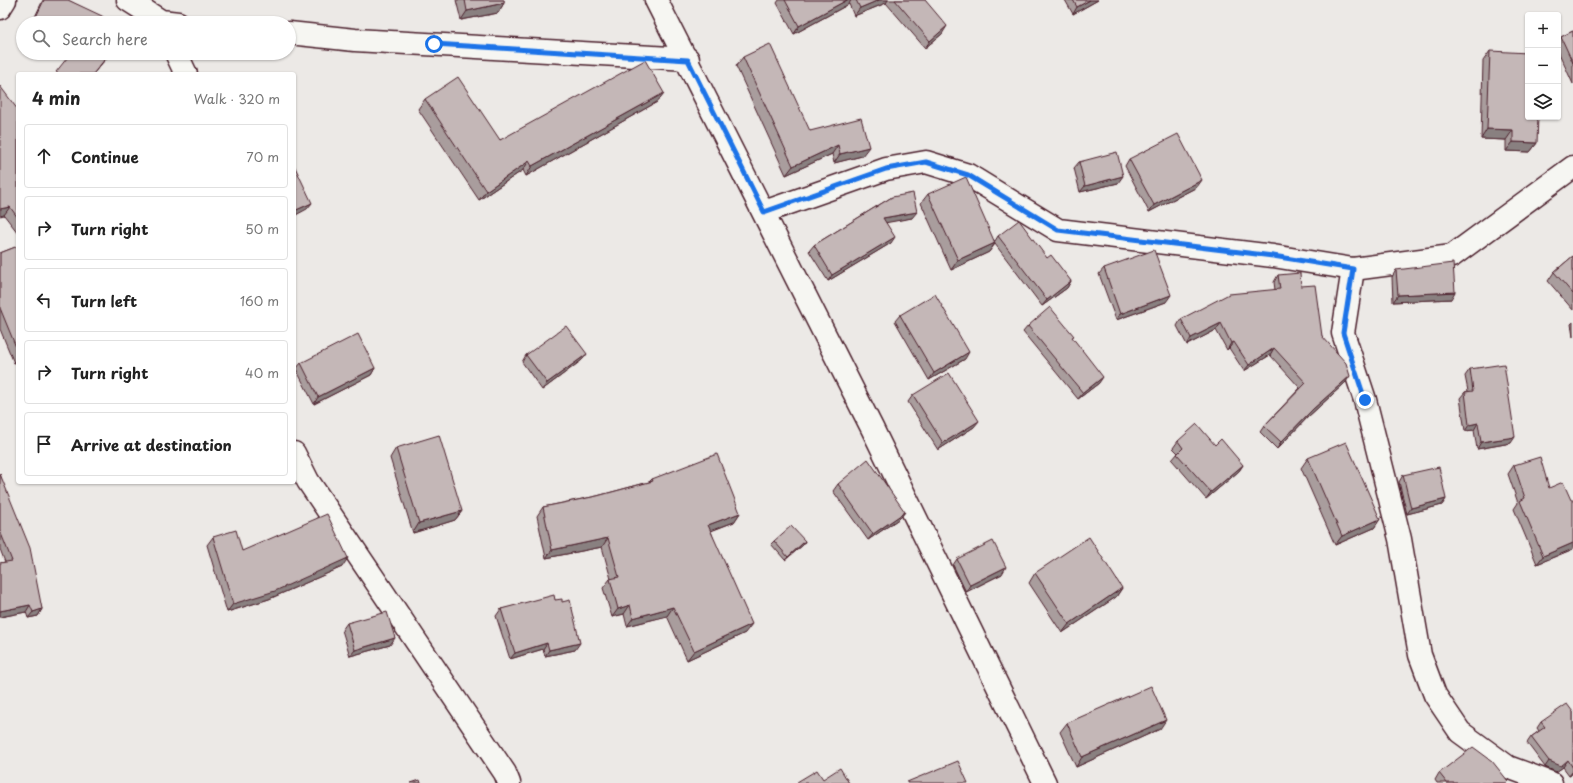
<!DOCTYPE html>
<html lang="en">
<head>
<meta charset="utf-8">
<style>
	body { margin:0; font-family:"Playpen Sans",sans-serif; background:#f2f2f2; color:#222 }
	.controls { position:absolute; right:12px; top:12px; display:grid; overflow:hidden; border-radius:4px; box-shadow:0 1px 3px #0004 }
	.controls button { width:36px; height:36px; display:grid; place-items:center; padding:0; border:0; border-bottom:1px solid #e0e0e0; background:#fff; color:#222; font:20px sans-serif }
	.stop { position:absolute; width:12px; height:12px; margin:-9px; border:3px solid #1a73e8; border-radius:50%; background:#fff }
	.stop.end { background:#1a73e8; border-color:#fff; box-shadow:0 1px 4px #0008 }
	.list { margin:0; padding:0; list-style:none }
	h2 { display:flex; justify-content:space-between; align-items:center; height:52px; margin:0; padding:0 16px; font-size:17px }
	h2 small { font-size:13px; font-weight:400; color:#767676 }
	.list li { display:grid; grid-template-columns:26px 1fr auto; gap:12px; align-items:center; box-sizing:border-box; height:64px; margin:0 8px 8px; padding:0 8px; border:1px solid #e0e0e0; border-radius:4px }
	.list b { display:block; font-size:15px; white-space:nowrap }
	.list em { font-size:13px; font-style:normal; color:#767676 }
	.icon { flex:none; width:22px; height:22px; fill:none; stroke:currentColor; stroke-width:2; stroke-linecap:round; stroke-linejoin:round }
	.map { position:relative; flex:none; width:1573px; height:783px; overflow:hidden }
	.search { position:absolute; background:#fff; box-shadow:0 1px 3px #0004; left:16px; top:16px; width:280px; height:44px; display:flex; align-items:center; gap:10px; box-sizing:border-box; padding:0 14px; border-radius:22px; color:#767676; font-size:15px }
	.panel { position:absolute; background:#fff; box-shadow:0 1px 3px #0004; left:16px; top:72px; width:280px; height:412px; border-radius:4px }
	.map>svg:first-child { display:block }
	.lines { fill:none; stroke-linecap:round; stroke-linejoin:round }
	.minor-casing { stroke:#4a1f2b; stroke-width:25 }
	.minor { stroke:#f6f6f2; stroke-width:22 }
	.wall { fill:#a99d9d; stroke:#4a1f2b }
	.shaded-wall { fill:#898080; stroke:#4a1f2b }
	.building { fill:#c4b7b7; stroke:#4a1f2b }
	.route { stroke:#1a73e8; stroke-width:5 }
</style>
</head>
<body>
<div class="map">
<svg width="1573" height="783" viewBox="0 0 1573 783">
	<rect width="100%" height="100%" fill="#ece9e6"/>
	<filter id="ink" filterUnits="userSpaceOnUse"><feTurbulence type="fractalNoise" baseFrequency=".025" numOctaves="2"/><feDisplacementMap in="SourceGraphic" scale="8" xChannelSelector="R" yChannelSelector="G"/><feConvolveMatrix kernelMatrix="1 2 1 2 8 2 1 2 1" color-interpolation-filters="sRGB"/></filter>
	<g filter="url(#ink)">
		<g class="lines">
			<defs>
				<g id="minor">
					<path d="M128,0L161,21L178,23"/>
					<path d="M656,0L872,428L1045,783"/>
					<path d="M0,8L5,0"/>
					<path d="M289,33L355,40L688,59"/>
					<path d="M176,53L186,74"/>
					<path d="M764,212L886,169L926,162L968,175L1058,230L1273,256L1353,269L1452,256L1573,167"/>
					<path d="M1353,269L1343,333L1365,400L1400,539L1420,655L1435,695L1460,732L1508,767L1551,783"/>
					<path d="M294,453L308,481L505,773L509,783"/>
				</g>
			</defs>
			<use href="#minor" class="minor-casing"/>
			<use href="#minor" class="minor"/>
		</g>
		<g class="wall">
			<path d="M43,0H68L111,23H32Z"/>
			<path d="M456,0H504V3L498,13L461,20Z"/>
			<path d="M779,0H925L942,34L925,48L886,3L854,16L849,4L794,34L777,3Z"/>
			<path d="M1065,0H1098L1073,14Z"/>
			<path d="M1573,31V84L1558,51V41L1561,37Z"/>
			<path d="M1490,51L1537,143L1530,152L1506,151V140L1481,139L1483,61Z"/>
			<path d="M743,57L810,131L862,156L834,163L832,154L786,175L736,66Z"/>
			<path d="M425,99L500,140L657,102L526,176L523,170L479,200L418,109Z"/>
			<path d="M18,110V233L4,215Z"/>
			<path d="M1129,159L1197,187L1149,212L1125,166Z"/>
			<path d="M1079,162L1118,183L1080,192L1074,168Z"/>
			<path d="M928,194L995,241L998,236L1047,258L1071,281L1067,288L1042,306L995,244L989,252L951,270L921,203Z"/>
			<path d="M892,197L912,218L886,222L891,243L828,281L809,251L814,245Z"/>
			<path d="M18,246V361L14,363L0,329V253Z"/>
			<path d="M1573,256V310L1548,281L1554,272Z"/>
			<path d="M1104,268L1166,302L1116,320L1099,274Z"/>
			<path d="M1396,270L1451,299L1393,302L1392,277Z"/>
			<path d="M1278,275L1301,286L1322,336L1346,382L1309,416L1277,449L1260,432L1264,426L1300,388L1270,355L1244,371L1229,348L1227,350L1216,330L1187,345L1177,326L1181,319L1275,290L1274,282Z"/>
			<path d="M900,315L965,359L929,380L895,321Z"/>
			<path d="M1573,322V337L1571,324Z"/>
			<path d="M1028,326L1072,338L1099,383L1078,399L1023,332Z"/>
			<path d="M587,354L582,360L542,390L522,362L526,355Z"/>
			<path d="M301,363L375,368L371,375L314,404L296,369Z"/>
			<path d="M1470,369L1511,443L1477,449L1474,430L1465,431L1460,398L1465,392L1468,391L1465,376Z"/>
			<path d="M913,395L974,427L938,450L908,402Z"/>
			<path d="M1178,441L1215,445L1243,465L1239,471L1206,499L1172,460L1178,453L1173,448Z"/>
			<path d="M396,448L462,511L455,520L413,533L390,458Z"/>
			<path d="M1308,458L1380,519L1374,528L1335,545L1301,468Z"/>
			<path d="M1514,465L1573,549L1537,564L1514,509L1518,503L1508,474Z"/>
			<path d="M0,474L42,609L38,616L28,618L26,612L0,617V563L5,562L0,549Z"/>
			<path d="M1403,475L1446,499L1442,505L1407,514L1399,482Z"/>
			<path d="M652,479L740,513L734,522L711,531L745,633L687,660L667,616L627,626L624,614L612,617L603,588L610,579H611L602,547L546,558L537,516L543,507L597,496L649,482Z"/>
			<path d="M838,484L905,512L900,518L868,540L833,491Z"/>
			<path d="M213,537L242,551L342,567L269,599L227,612L207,545Z"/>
			<path d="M774,541H805L803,545L785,560L771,544Z"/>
			<path d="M957,559L1002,574L966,592L953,565Z"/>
			<path d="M1035,573L1122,588L1116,597L1062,633L1029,583Z"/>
			<path d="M555,600L562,602L575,650L545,656L543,649L510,659L496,616L501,609Z"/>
			<path d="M347,623L390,645L350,656L342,630Z"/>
			<path d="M1573,712V773L1569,775L1563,767L1556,772L1545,767L1527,743L1531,737L1539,731L1537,728L1541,722Z"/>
			<path d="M1067,723L1160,729L1076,767L1060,732Z"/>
			<path d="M1439,773L1507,783H1437L1435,780Z"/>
		</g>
		<g class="shaded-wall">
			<path d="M847,0H851L849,4L794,34L799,26Z"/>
			<path d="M879,0H888L886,3L854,16L860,8Z"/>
			<path d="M1090,0H1098L1073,14L1077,7Z"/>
			<path d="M504,3L498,13L461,20L467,11Z"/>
			<path d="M947,26L942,34L925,48L930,41Z"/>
			<path d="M110,53H111L93,74Z"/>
			<path d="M664,93L657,102L526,176L532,166Z"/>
			<path d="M1487,129L1513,130L1506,140L1481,139Z"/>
			<path d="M1513,142L1537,143L1530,152L1506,151Z"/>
			<path d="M838,145L832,154L786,175L793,166Z"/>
			<path d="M869,147L862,156L834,163L840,154Z"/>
			<path d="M529,161L523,170L479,200L486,191Z"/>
			<path d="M1123,176L1118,183L1080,192L1085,186Z"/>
			<path d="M1202,180L1197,187L1149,212L1154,205Z"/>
			<path d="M312,203L307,209L294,216V211Z"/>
			<path d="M10,207L4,215L0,216V209Z"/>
			<path d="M917,212L912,218L879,224L883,218Z"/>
			<path d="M895,237L891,243L828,281L832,275Z"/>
			<path d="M995,243L989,252L951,270L958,260Z"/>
			<path d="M1071,281L1067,288L1042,306L1047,300Z"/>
			<path d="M1455,292L1451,299L1393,302L1398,295Z"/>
			<path d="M1171,295L1166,302L1116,320L1120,314Z"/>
			<path d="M1221,323L1216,330L1187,345L1191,338Z"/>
			<path d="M1234,342L1229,348L1227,350L1231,343Z"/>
			<path d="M1274,348L1270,355L1244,371L1249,365Z"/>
			<path d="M969,352L965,359L929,380L934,373Z"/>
			<path d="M587,354L582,360L542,390L547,383Z"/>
			<path d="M18,356V361L14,363Z"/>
			<path d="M375,368L371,375L314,404L318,397Z"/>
			<path d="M1350,376L1346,382L1309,416L1277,449L1281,442L1313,409Z"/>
			<path d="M1103,377L1099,383L1078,399L1083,393Z"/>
			<path d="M979,421L974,427L938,450L943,443Z"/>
			<path d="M1478,423L1474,430L1465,431L1469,425Z"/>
			<path d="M1515,437L1511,443L1477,449L1481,442Z"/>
			<path d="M1243,465L1239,471L1206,499L1211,492Z"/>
			<path d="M1446,499L1442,505L1407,514L1411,508Z"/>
			<path d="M462,511L455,520L413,533L419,523Z"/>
			<path d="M905,512L900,518L868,540L873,534Z"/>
			<path d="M740,513L734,522L702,534L708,525Z"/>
			<path d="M1380,519L1374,528L1335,545L1342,536Z"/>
			<path d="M608,538L602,547L546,558L552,550Z"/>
			<path d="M805,541L803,545L785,560L788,557Z"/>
			<path d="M1573,543V549L1537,564L1543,556Z"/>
			<path d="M348,558L342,567L269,599L227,612L233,604Z"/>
			<path d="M1006,567L1002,574L966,592L970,585Z"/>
			<path d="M1122,588L1116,597L1062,633L1069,624Z"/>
			<path d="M30,605L26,612L0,617V611Z"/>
			<path d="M630,605L624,614L612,617L618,609Z"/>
			<path d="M673,607L667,616L627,626L633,618Z"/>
			<path d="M42,609L38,616L28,618L33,612Z"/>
			<path d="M752,624L745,633L687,660L694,651Z"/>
			<path d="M395,638L390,645L350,656L355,650Z"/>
			<path d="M547,643L543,649L510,659L515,653Z"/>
			<path d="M580,643L575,650L545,656L549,650Z"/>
			<path d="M1166,720L1160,729L1076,767L1082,757Z"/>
			<path d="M1568,760L1563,767L1556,772L1545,767L1549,761Z"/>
			<path d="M1573,770V773L1569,775Z"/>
		</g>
		<g class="building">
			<path d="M44,0H68L102,16L111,23H43L35,19Z"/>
			<path d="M465,0H504V3L467,11Z"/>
			<path d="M785,0H847L799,26Z"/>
			<path d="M856,0H879L860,8Z"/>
			<path d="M895,0H925L947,26L930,41Z"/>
			<path d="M1073,0H1090L1077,7Z"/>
			<path d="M1573,31V63L1561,37Z"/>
			<path d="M770,44L810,131L861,118L869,147L840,154L838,145L793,166L743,57Z"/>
			<path d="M1490,51L1528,53V117H1538L1537,143L1513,142V130L1487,129Z"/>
			<path d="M71,53H110L93,74H59L56,72Z"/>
			<path d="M645,60L664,93L532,166L529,161L486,191L425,99L458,77L500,140Z"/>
			<path d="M0,86L18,110V218L10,207L0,209Z"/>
			<path d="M1178,134L1202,180L1154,205L1129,159Z"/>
			<path d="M1117,152L1123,176L1085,186L1079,162Z"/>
			<path d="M294,165L312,203L294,211Z"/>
			<path d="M966,177L995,243L958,260L928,194Z"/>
			<path d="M913,193L917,212L883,218L895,237L832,275L814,245L892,197Z"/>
			<path d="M1019,220L1047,258L1051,255L1071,281L1047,300L998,236Z"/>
			<path d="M18,246V352L0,308V253Z"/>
			<path d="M1154,250L1171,295L1120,314L1104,268Z"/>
			<path d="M1573,256V294L1554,272Z"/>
			<path d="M1453,263L1455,292L1398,295L1396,270Z"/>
			<path d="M1300,273L1301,286L1315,285L1322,336L1346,363L1350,376L1313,409L1281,442L1264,426L1306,383L1274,348L1249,365L1234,342L1231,343L1221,323L1191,338L1181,319L1229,294L1280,289L1278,275Z"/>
			<path d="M935,294L969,352L934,373L900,315Z"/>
			<path d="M1050,307L1074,336L1072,337L1103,377L1083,393L1028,326Z"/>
			<path d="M566,326L587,354L547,383L526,355Z"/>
			<path d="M358,334L375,368L318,397L301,363Z"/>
			<path d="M1504,364L1515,437L1481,442L1478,423L1469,425L1465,392L1473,391L1470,369Z"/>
			<path d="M949,373L979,421L943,443L913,395Z"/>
			<path d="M1197,424L1215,445L1221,439L1243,465L1211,492L1177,454L1183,448L1178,441Z"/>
			<path d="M439,435L462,511L419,523L396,448Z"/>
			<path d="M1346,442L1380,519L1342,536L1308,458Z"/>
			<path d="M717,454L740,513L708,525L752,624L694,651L673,607L633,618L630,605L618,609L610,579L619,577L608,538L552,550L543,507L597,496L653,481L652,479Z"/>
			<path d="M1540,457L1549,488L1563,482L1571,500H1573V543L1543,556L1520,501L1525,498L1514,465Z"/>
			<path d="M868,459L905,512L873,534L838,484Z"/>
			<path d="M1439,467L1446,499L1411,508L1403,475Z"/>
			<path d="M0,474L30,548L42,609L33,612L30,605L0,611V563L12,561L0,531Z"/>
			<path d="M327,514L348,558L275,591L233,604L213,537L236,530L242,551Z"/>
			<path d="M791,526L805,541L788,557L774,541Z"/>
			<path d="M1089,537L1122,588L1069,624L1035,573Z"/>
			<path d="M993,541L1006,567L970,585L957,559Z"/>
			<path d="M554,595L555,600L562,599V602L570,600L580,643L549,650L547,643L515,653L501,609Z"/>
			<path d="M387,612L395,638L355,650L347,623Z"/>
			<path d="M1151,686L1166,720L1082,757L1067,723Z"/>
			<path d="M1567,704L1573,712V768L1568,760L1561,766L1549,761L1531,737L1545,727L1541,722Z"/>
			<path d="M1473,747L1492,761L1508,781L1506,783H1447L1439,773Z"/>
			<path d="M958,761L968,783H907V782Z"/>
			<path d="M840,768L849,783H798L797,782L817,770L823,779Z"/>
			<path d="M420,780L421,783H411Z"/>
		</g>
	</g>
	<g class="lines" filter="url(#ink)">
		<path class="route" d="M434,44L688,60L764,212L886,169L926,162L968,175L1058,230L1273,256L1353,269L1343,333L1365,400"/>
	</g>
</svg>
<div class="controls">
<button>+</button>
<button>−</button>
<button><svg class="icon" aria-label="layers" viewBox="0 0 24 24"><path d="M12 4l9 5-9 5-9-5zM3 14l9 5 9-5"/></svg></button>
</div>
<div class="stop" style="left:434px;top:44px"></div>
<div class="stop end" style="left:1365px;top:400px"></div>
<div class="search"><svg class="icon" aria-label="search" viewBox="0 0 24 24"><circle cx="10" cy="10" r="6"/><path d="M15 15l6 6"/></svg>Search here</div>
<section class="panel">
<h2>4 min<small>Walk · 320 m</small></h2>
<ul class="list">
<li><svg class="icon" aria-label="ahead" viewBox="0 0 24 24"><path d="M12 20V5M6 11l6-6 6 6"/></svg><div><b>Continue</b></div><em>70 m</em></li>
<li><svg class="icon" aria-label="right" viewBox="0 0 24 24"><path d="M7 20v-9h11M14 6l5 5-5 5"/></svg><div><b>Turn right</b></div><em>50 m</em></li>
<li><svg class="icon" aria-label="left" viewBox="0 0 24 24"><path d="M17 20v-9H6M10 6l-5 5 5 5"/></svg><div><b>Turn left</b></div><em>160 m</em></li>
<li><svg class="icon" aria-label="right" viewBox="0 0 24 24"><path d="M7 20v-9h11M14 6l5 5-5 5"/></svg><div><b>Turn right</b></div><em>40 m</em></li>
<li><svg class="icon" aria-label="arrive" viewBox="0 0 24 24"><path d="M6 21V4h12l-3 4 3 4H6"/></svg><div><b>Arrive at destination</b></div></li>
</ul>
</section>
</div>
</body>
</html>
